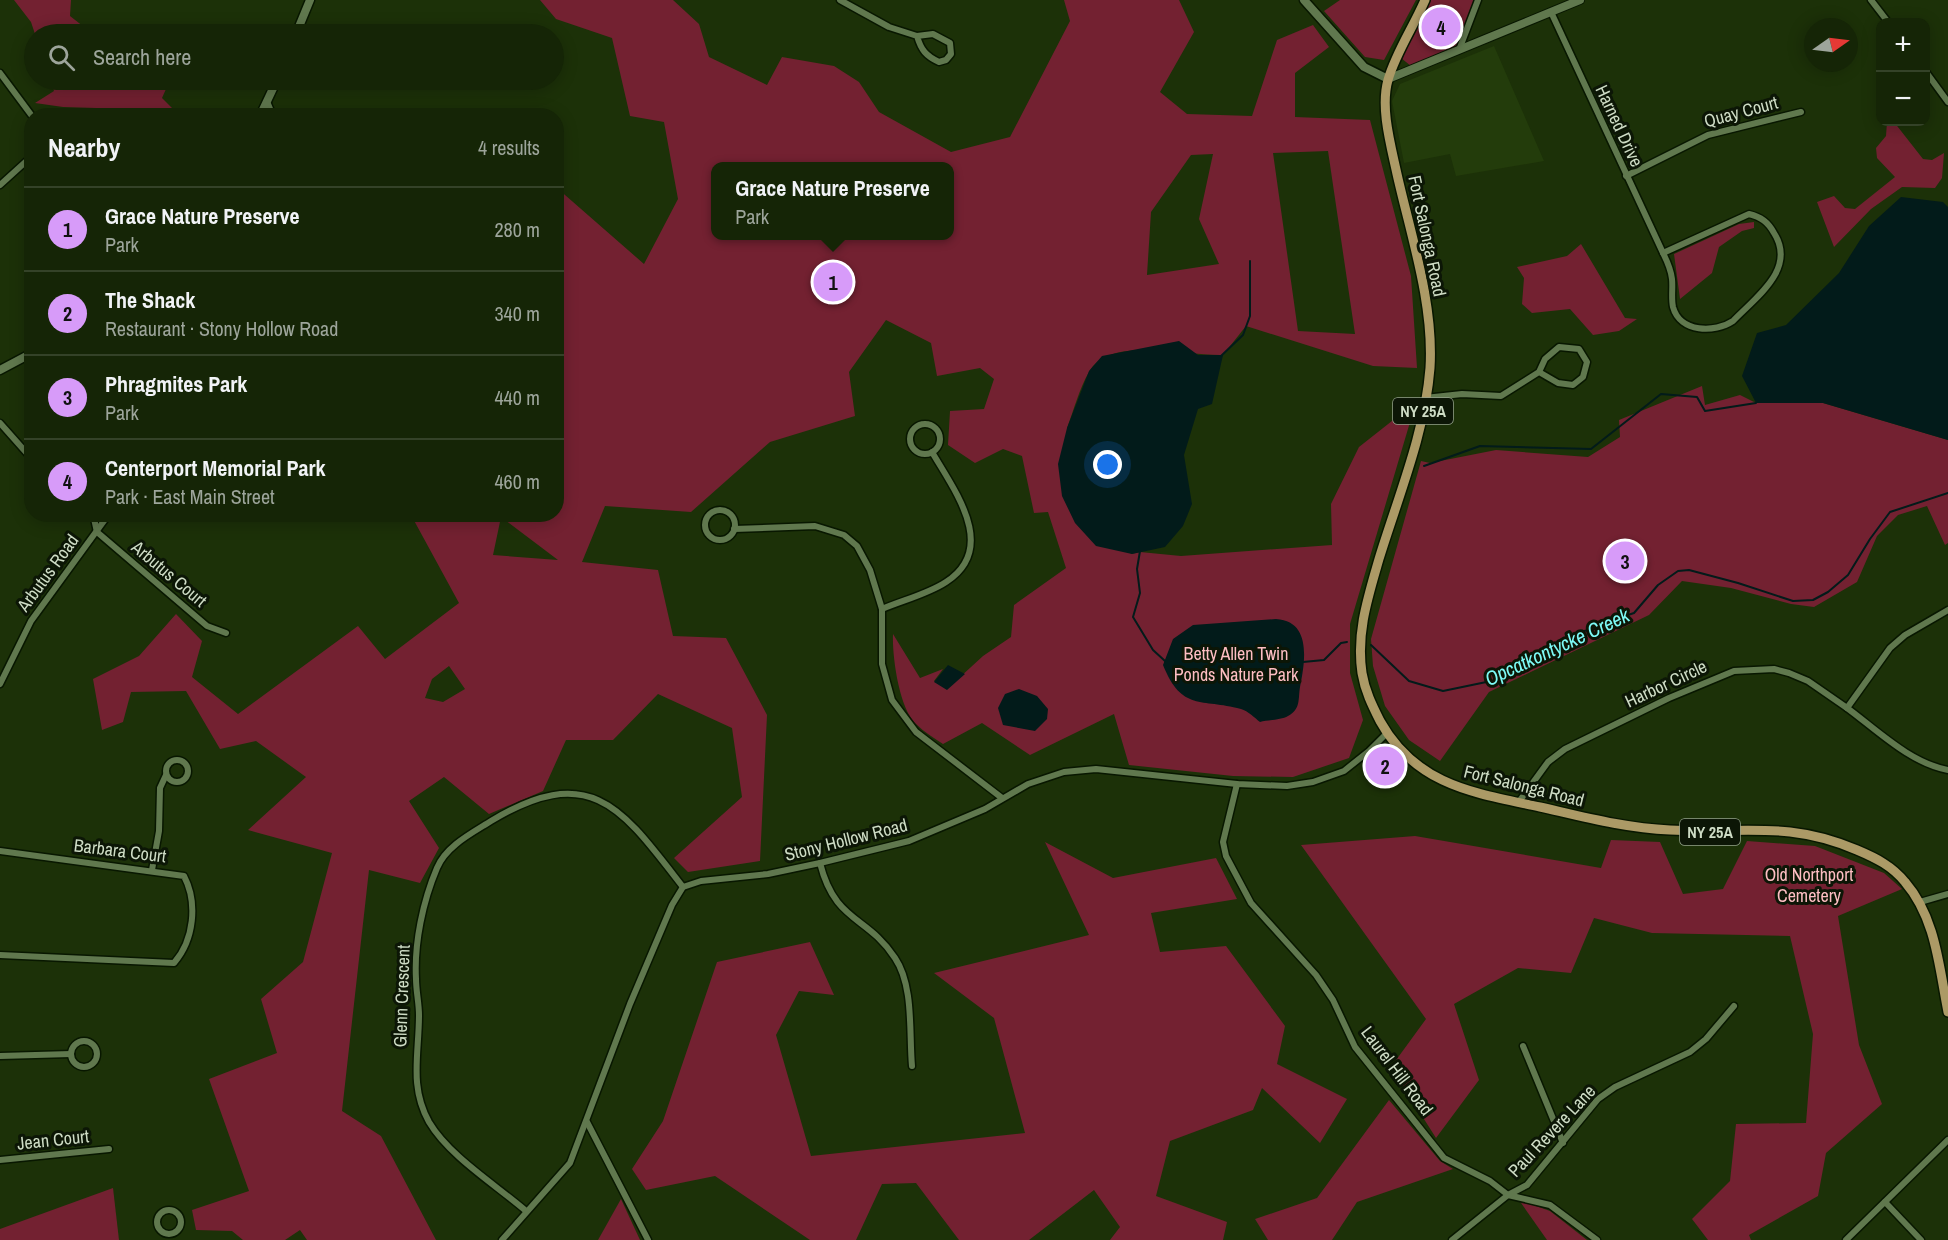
<!DOCTYPE html>
<html lang="en">
<head>
<meta charset="utf-8">
<style>
	body { margin:0; font-family:"Archivo Narrow",sans-serif; background:#1e2d10; color:#f1f3f6 }
	.controls { position:absolute; right:18px; top:18px; display:grid; overflow:hidden; border-radius:12px; box-shadow:0 3px 15px #0003 }
	.controls button { width:54px; height:54px; display:grid; place-items:center; padding:0; border:0; border-bottom:2px solid #344228; background:#152506; color:#f1f3f6; font:30px sans-serif }
	.compass { position:absolute; left:1804px; top:18px; width:54px; height:54px; border-radius:50%; background:#152506; box-shadow:0 3px 15px #0003; rotate:76deg }
	.you { position:absolute; left:1108px; top:465px; width:21px; height:21px; margin:-15px; border:4px solid #fff; border-radius:50%; background:#1a73e8; box-shadow:0 0 0 9px #1a73e833 }
	.badge { display:grid; place-items:center; width:39px; height:39px; border-radius:50%; background:#d79bf9; color:#111; font-size:20px; font-weight:700 }
	.pin { position:absolute; translate:-50% -50%; border:3px solid #fff; box-shadow:0 2px 6px #0006 }
	.popup { position:absolute; left:711px; top:162px; width:243px; height:78px; box-sizing:border-box; display:grid; place-content:center; border-radius:12px; background:#152506; filter:drop-shadow(0 2px 4px #0005); font-size:20px; white-space:nowrap; color:#9da59b }
	.popup b { font-size:22px; color:#f1f3f6 }
	.popup::after { content:''; position:absolute; left:50%; top:100%; margin-left:-12px; border:12px solid transparent; border-top-color:#152506 }
	.list { margin:0; padding:0; list-style:none }
	h2 { display:flex; justify-content:space-between; align-items:center; height:78px; margin:0; padding:0 24px; font-size:26px }
	h2 small { font-size:20px; font-weight:400; color:#9da59b }
	.list li { display:grid; grid-template-columns:39px 1fr auto; gap:18px; align-items:center; box-sizing:border-box; height:84px; padding:0 24px; border-top:2px solid #344228 }
	.list b { display:block; font-size:22px; white-space:nowrap }
	.list p { margin:0; font-size:20px; white-space:nowrap; color:#9da59b }
	.list em { font-size:20px; font-style:normal; color:#9da59b }
	.icon { flex:none; width:33px; height:33px; fill:none; stroke:currentColor; stroke-width:2; stroke-linecap:round; stroke-linejoin:round }
	.map { position:relative; flex:none; width:1948px; height:1240px; overflow:hidden }
	.search { position:absolute; background:#152506; box-shadow:0 3px 15px #0003; left:24px; top:24px; width:540px; height:66px; display:flex; align-items:center; gap:15px; box-sizing:border-box; padding:0 21px; border-radius:33px; color:#9da59b; font-size:22px }
	.panel { position:absolute; background:#152506; box-shadow:0 3px 15px #0003; left:24px; top:108px; width:540px; height:414px; border-radius:24px }
	.map>svg:first-child { display:block }
	.built { fill:#233c0b }
	.green { fill:#732131; fill-rule:evenodd }
	.water { fill:#021b1a }
	.lines { fill:none; stroke-linecap:round; stroke-linejoin:round }
	.stream { stroke:#021b1a; stroke-width:2 }
	.minor-casing { stroke:#081700; stroke-width:9 }
	.tertiary-casing { stroke:#081700; stroke-width:10 }
	.secondary-casing { stroke:#081700; stroke-width:11 }
	.primary-casing { stroke:#081700; stroke-width:12 }
	.minor { stroke:#60784e; stroke-width:6 }
	.tertiary { stroke:#60784e; stroke-width:8 }
	.secondary { stroke:#60784e; stroke-width:8 }
	.primary { stroke:#ac9a66; stroke-width:9 }
	.labels { text-anchor:middle; stroke-width:6; stroke-linejoin:round; paint-order:stroke }
	.shield { fill:#0c1606; stroke:#94a18c; stroke-width:1.5 }
	.shield-label { font-size:16px; font-weight:bold; fill:#cedcc5 }
	.street-label { font-size:18px; fill:#cedcc5; stroke:#0c1606 }
	.park-label { font-size:18px; fill:#febec3; stroke:#0c1606 }
	.water-label { font-size:20px; font-style:italic; fill:#7efbf7; stroke:#0c1606 }
</style>
</head>
<body>
<div class="map">
<svg width="1948" height="1240" viewBox="0 0 1948 1240">
	<rect width="100%" height="100%" fill="#1c3108"/>
	<path class="built" d="M1494,46L1544,161L1456,176L1450,154L1404,163L1392,101L1400,84Z"/>
	<g class="green">
		<path d="M14,0H71L70,16L93,34H35L31,22Z"/>
		<path d="M540,0H673L699,24L709,57L767,85L782,57L834,66L859,82L879,112L951,152L1010,137L1070,21L1064,0H1179L1194,32L1160,92L1187,114L1252,116L1277,40L1313,25L1329,47L1295,73V117L1370,120L1411,276L1417,368L1373,366L1246,326L1223,355C1186,356 1109,335 1089,372C1079,389 1074,410 1067,428L1131,554L1140,552L1181,556L1332,545L1331,504L1359,447L1416,402L1350,624V673L1363,720L1349,758L1293,777L1233,776L1129,765L1114,714L1030,755L982,723L943,744C934,738 924,732 916,724C899,708 892,656 893,634L920,678L943,669L934,681L947,689L983,656L1011,637L1014,605L1066,568L1048,512L1034,513L1022,456L1003,449L975,463L948,445L950,411L984,409L994,379L980,368L937,376L931,343L886,320L849,372L855,416L770,442L691,512L605,506L582,562L658,570L673,636L726,638L767,715L760,861L688,872L674,858L742,797L732,728L658,694L613,740H566L543,791L489,814L444,777L409,801L439,848L420,883L369,870L342,1111L381,1136L436,1240H307L300,1230L285,1240H243L232,1231L196,1230L192,1210L249,1191L209,1079L277,1053L261,999L303,962L332,853L248,830L306,777L256,741L220,749L186,691L131,692L123,722L102,730L93,679L139,656L176,614L202,641L192,677L238,714L358,626L385,659L459,603L411,515H437L439,517L445,514H556L557,188L644,264L678,199L664,122L630,116L612,38L556,19ZM1328,151L1355,334L1298,331L1273,153ZM1213,154L1199,219L1219,264L1147,275L1151,212L1191,155ZM716,166H950V236H716ZM501,517L558,560L493,555ZM449,666L465,689L443,702L425,698L432,679Z"/>
		<path d="M1340,0H1416L1384,60L1365,57L1324,11Z"/>
		<path d="M1430,0H1474L1457,45L1411,66L1401,58Z"/>
		<path d="M50,80H170L162,98L179,115H132L129,109L63,107L35,103L54,91Z"/>
		<path d="M1887,122H1894L1923,159L1932,160L1944,153L1942,178L1935,188L1902,187L1871,209L1834,247L1817,202L1834,196L1845,208L1855,209L1895,177L1877,158L1876,148L1886,136Z"/>
		<path d="M1754,222V228L1742,231L1719,247L1712,273L1680,299L1674,254L1739,224Z"/>
		<path d="M1581,244L1625,318L1637,319L1619,331L1593,335L1570,309L1532,313L1522,304L1524,278L1517,267L1567,256Z"/>
		<path d="M1702,386L1705,405L1740,395L1756,403H1823L1948,440V543L1945,545L1927,506L1898,515L1877,536L1857,582L1814,607L1791,604L1731,588L1682,581L1649,615L1489,692L1440,761L1409,740L1385,706L1373,666L1371,639L1421,461L1430,463L1496,450L1588,457L1620,437L1619,420Z"/>
		<path d="M1415,836L1601,868L1611,840L1660,842L1683,894L1723,889L1747,841L1815,846L1884,873L1902,889L1838,916L1859,1045L1882,1104L1826,1153L1818,1196L1749,1235L1751,1240H1708L1692,1219L1730,1181L1736,1124L1806,1123L1813,1034L1790,936L1652,933L1594,918L1571,973L1518,968L1454,1004L1479,1080L1436,1138L1391,1067L1426,1019L1301,845Z"/>
		<path d="M1045,842L1113,878L1216,858L1237,899L1151,913L1160,952L1226,946L1285,1026L1277,1064L1347,1099L1320,1143L1262,1088L1253,1110L1170,1141L1156,1196L1227,1222L1223,1240H1110L1120,1227L1094,1190L1029,1240H959L916,1183L882,1184L856,1240H810L715,1176L646,1190L632,1169L663,1121L717,962L810,942L834,995L799,991L776,1035L811,1156L1025,1133L994,1018L934,973L1089,935Z"/>
		<path d="M1389,1100L1440,1161L1453,1169L1357,1202L1332,1240H1268L1255,1219L1317,1198Z"/>
		<path d="M113,1188L119,1240H0V1229Z"/>
		<path d="M621,1199L640,1240H598Z"/>
		<path d="M1519,1200L1550,1211L1587,1240H1547Z"/>
	</g>
	<g class="water">
		<path d="M1901,197L1943,202L1948,207V440L1823,403H1756L1742,376L1757,333L1786,325L1839,273L1869,226Z"/>
		<path d="M1179,341L1198,355H1223L1212,404L1198,409L1184,455L1192,504L1183,526L1165,547L1132,554L1096,546L1075,523L1062,496L1058,464L1067,428L1089,371L1102,356Z"/>
		<path d="M1276,619C1312,621 1305,662 1300,687C1298,699 1301,709 1288,716C1281,720 1268,720 1260,722C1255,718 1248,711 1241,709C1201,698 1182,712 1163,665L1173,639L1193,625Z"/>
		<path d="M948,665L965,674L947,690L934,682Z"/>
		<path d="M1019,689L1037,696L1048,709L1047,719L1035,731L1003,725L998,708L1005,694Z"/>
	</g>
	<g class="lines">
		<g class="stream">
			<path d="M1221,356L1243,335L1250,316V261"/>
			<path d="M1424,466L1480,446L1591,449L1661,394L1697,397L1705,411L1756,403"/>
			<path d="M1140,551L1137,569L1140,593L1133,617L1153,650L1165,661"/>
			<path d="M1371,645L1409,681L1443,691L1496,680L1584,631L1605,627L1616,619L1634,613L1658,585L1678,571L1689,570L1738,583L1793,601L1813,600L1828,592L1848,575L1870,539L1890,512L1948,493"/>
			<path d="M1303,662L1324,660L1341,643L1347,642"/>
		</g>
		<defs>
			<g id="minor">
				<path d="M840,0L889,27L917,36L933,34L950,43L951,54L946,60L939,62C926,56 921,50 917,36"/>
				<path d="M1871,0L1888,22"/>
				<path d="M1551,12L1663,253"/>
				<path d="M1459,50L1478,0"/>
				<path d="M1926,72L1948,102"/>
				<path d="M0,73L32,116"/>
				<path d="M268,104L273,116"/>
				<path d="M556,147L559,148"/>
				<path d="M1626,176L1708,135L1801,112"/>
				<path d="M0,185L32,156"/>
				<path d="M1749,214C1761,217 1768,222 1774,233C1797,269 1756,297 1733,321C1715,333 1680,333 1673,307C1671,298 1673,288 1672,279C1671,270 1667,261 1663,253Z"/>
				<path d="M1425,398L1462,394L1501,396L1539,372L1545,359L1559,347L1579,349L1587,362L1583,377L1573,385L1558,383L1539,372"/>
				<path d="M0,423L32,459"/>
				<circle cx="925" cy="439" r="15"/>
				<circle cx="720" cy="525" r="15"/>
				<path d="M93,514L97,532L207,626L226,633"/>
				<path d="M734,529L815,526L844,535L857,546L870,570L882,609V664L892,700L916,732L1002,798"/>
				<path d="M882,609C903,600 928,594 946,582C999,548 954,490 932,452"/>
				<path d="M1948,610L1905,635L1890,648L1847,708C1877,730 1910,763 1948,770"/>
				<path d="M0,684L31,621L109,514"/>
				<circle cx="177" cy="771" r="11"/>
				<path d="M1237,784L1223,842L1226,856L1251,903L1316,975L1333,1000L1355,1047L1444,1158L1490,1181L1508,1195L1550,1205L1597,1240"/>
				<path d="M1518,803L1548,762L1565,749L1669,698L1734,671L1774,669L1789,673L1808,681L1847,708"/>
				<path d="M0,851L184,876C198,903 194,940 174,963L0,955"/>
				<path d="M820,863C835,923 867,915 895,958C914,986 909,1033 912,1066"/>
				<path d="M152,870L159,831L160,788L166,775"/>
				<path d="M1920,902L1948,894"/>
				<circle cx="84" cy="1054" r="13"/>
				<path d="M1523,1046L1563,1143"/>
				<path d="M0,1056L71,1054"/>
				<path d="M587,1122L648,1240"/>
				<path d="M0,1160L109,1149"/>
				<path d="M1885,1202L1921,1240"/>
				<circle cx="169" cy="1222" r="12"/>
				<path d="M526,1211C496,1185 449,1156 429,1122C409,1086 419,1054 419,1015C419,1003 416,991 416,979C414,943 423,901 437,868C446,846 472,833 491,821C592,760 623,810 683,887"/>
				<path d="M502,1240L570,1163L630,1004L672,905L683,887L701,881L768,874L820,863L909,841L985,809L1028,784L1064,772L1096,769L1237,784L1287,786L1313,782L1344,771L1369,751L1387,733"/>
				<path d="M1452,1240L1508,1195L1527,1185L1598,1099L1615,1087L1690,1052L1706,1039L1734,1006"/>
				<path d="M1846,1240L1948,1140"/>
			</g>
			<path id="tertiary" d="M1388,79L1580,0"/>
			<g id="secondary">
				<path d="M1304,0L1364,67L1388,79"/>
				<path d="M296,34L310,0"/>
				<path d="M260,116L277,80"/>
				<path d="M0,370L32,353"/>
			</g>
			<path id="primary" d="M1425,0C1414,26 1396,52 1388,80C1380,108 1391,146 1397,174C1411,236 1434,304 1430,368C1425,433 1398,497 1379,559C1368,597 1356,633 1362,673C1365,691 1372,705 1380,721C1416,786 1475,793 1540,807C1584,817 1625,828 1670,830C1741,834 1788,820 1857,850C1876,858 1892,866 1905,882C1936,918 1939,967 1948,1012"/>
		</defs>
		<use href="#minor" class="minor-casing"/>
		<use href="#tertiary" class="tertiary-casing"/>
		<use href="#secondary" class="secondary-casing"/>
		<use href="#primary" class="primary-casing"/>
		<use href="#minor" class="minor"/>
		<use href="#tertiary" class="tertiary"/>
		<use href="#secondary" class="secondary"/>
		<use href="#primary" class="primary"/>
	</g>
	<g class="labels">
		<g class="shield">
			<rect x="1393" y="398" width="60" height="26" rx="4.5"/>
			<rect x="1680" y="819" width="60" height="26" rx="4.5"/>
		</g>
		<g class="shield-label">
			<text x="1423" y="417">NY 25A</text>
			<text x="1710" y="838">NY 25A</text>
		</g>
		<g class="street-label">
			<text transform="translate(1741 112) rotate(-15)" y="6">Quay Court</text>
			<text transform="translate(1619 126) rotate(65)" y="6">Harned Drive</text>
			<text transform="translate(1427 236) rotate(78)" y="6">Fort Salonga Road</text>
			<text transform="translate(48 573) rotate(-54)" y="6">Arbutus Road</text>
			<text transform="translate(169 574) rotate(40)" y="6">Arbutus Court</text>
			<text transform="translate(1666 684) rotate(-25)" y="6">Harbor Circle</text>
			<text transform="translate(1524 786) rotate(14)" y="6">Fort Salonga Road</text>
			<text transform="translate(846 840) rotate(-14)" y="6">Stony Hollow Road</text>
			<text transform="translate(120 851) rotate(7)" y="6">Barbara Court</text>
			<text transform="translate(402 996) rotate(-88)" y="6">Glenn Crescent</text>
			<text transform="translate(1397 1071) rotate(53)" y="6">Laurel Hill Road</text>
			<text transform="translate(1552 1131) rotate(-47)" y="6">Paul Revere Lane</text>
			<text transform="translate(53 1140) rotate(-6)" y="6">Jean Court</text>
		</g>
		<g class="park-label">
			<text x="1236" y="660">Betty Allen Twin<tspan x="1236" dy="21">Ponds Nature Park</tspan></text>
			<text x="1809" y="881">Old Northport<tspan x="1809" dy="21">Cemetery</tspan></text>
		</g>
		<g class="water-label">
			<text transform="translate(1557 647) rotate(-25)" y="7">Opcatkontycke Creek</text>
		</g>
	</g>
</svg>
<div class="controls">
<button>+</button>
<button>−</button>
</div>
<svg class="compass" viewBox="-18 -18 36 36"><path d="M0-13l5 13h-10z" fill="#e53935"/><path d="M0 13l5-13h-10z" fill="#9da59b"/></svg>
<div class="you"></div>
<div class="pin badge" style="left:833px;top:282px">1</div>
<div class="popup"><b>Grace Nature Preserve</b>Park</div>
<div class="pin badge" style="left:1385px;top:766px">2</div>
<div class="pin badge" style="left:1625px;top:561px">3</div>
<div class="pin badge" style="left:1441px;top:27px">4</div>
<div class="search"><svg class="icon" aria-label="search" viewBox="0 0 24 24"><circle cx="10" cy="10" r="6"/><path d="M15 15l6 6"/></svg>Search here</div>
<section class="panel">
<h2>Nearby<small>4 results</small></h2>
<ul class="list">
<li><span class="badge">1</span><div><b>Grace Nature Preserve</b><p>Park</p></div><em>280 m</em></li>
<li><span class="badge">2</span><div><b>The Shack</b><p>Restaurant · Stony Hollow Road</p></div><em>340 m</em></li>
<li><span class="badge">3</span><div><b>Phragmites Park</b><p>Park</p></div><em>440 m</em></li>
<li><span class="badge">4</span><div><b>Centerport Memorial Park</b><p>Park · East Main Street</p></div><em>460 m</em></li>
</ul>
</section>
</div>
</body>
</html>
